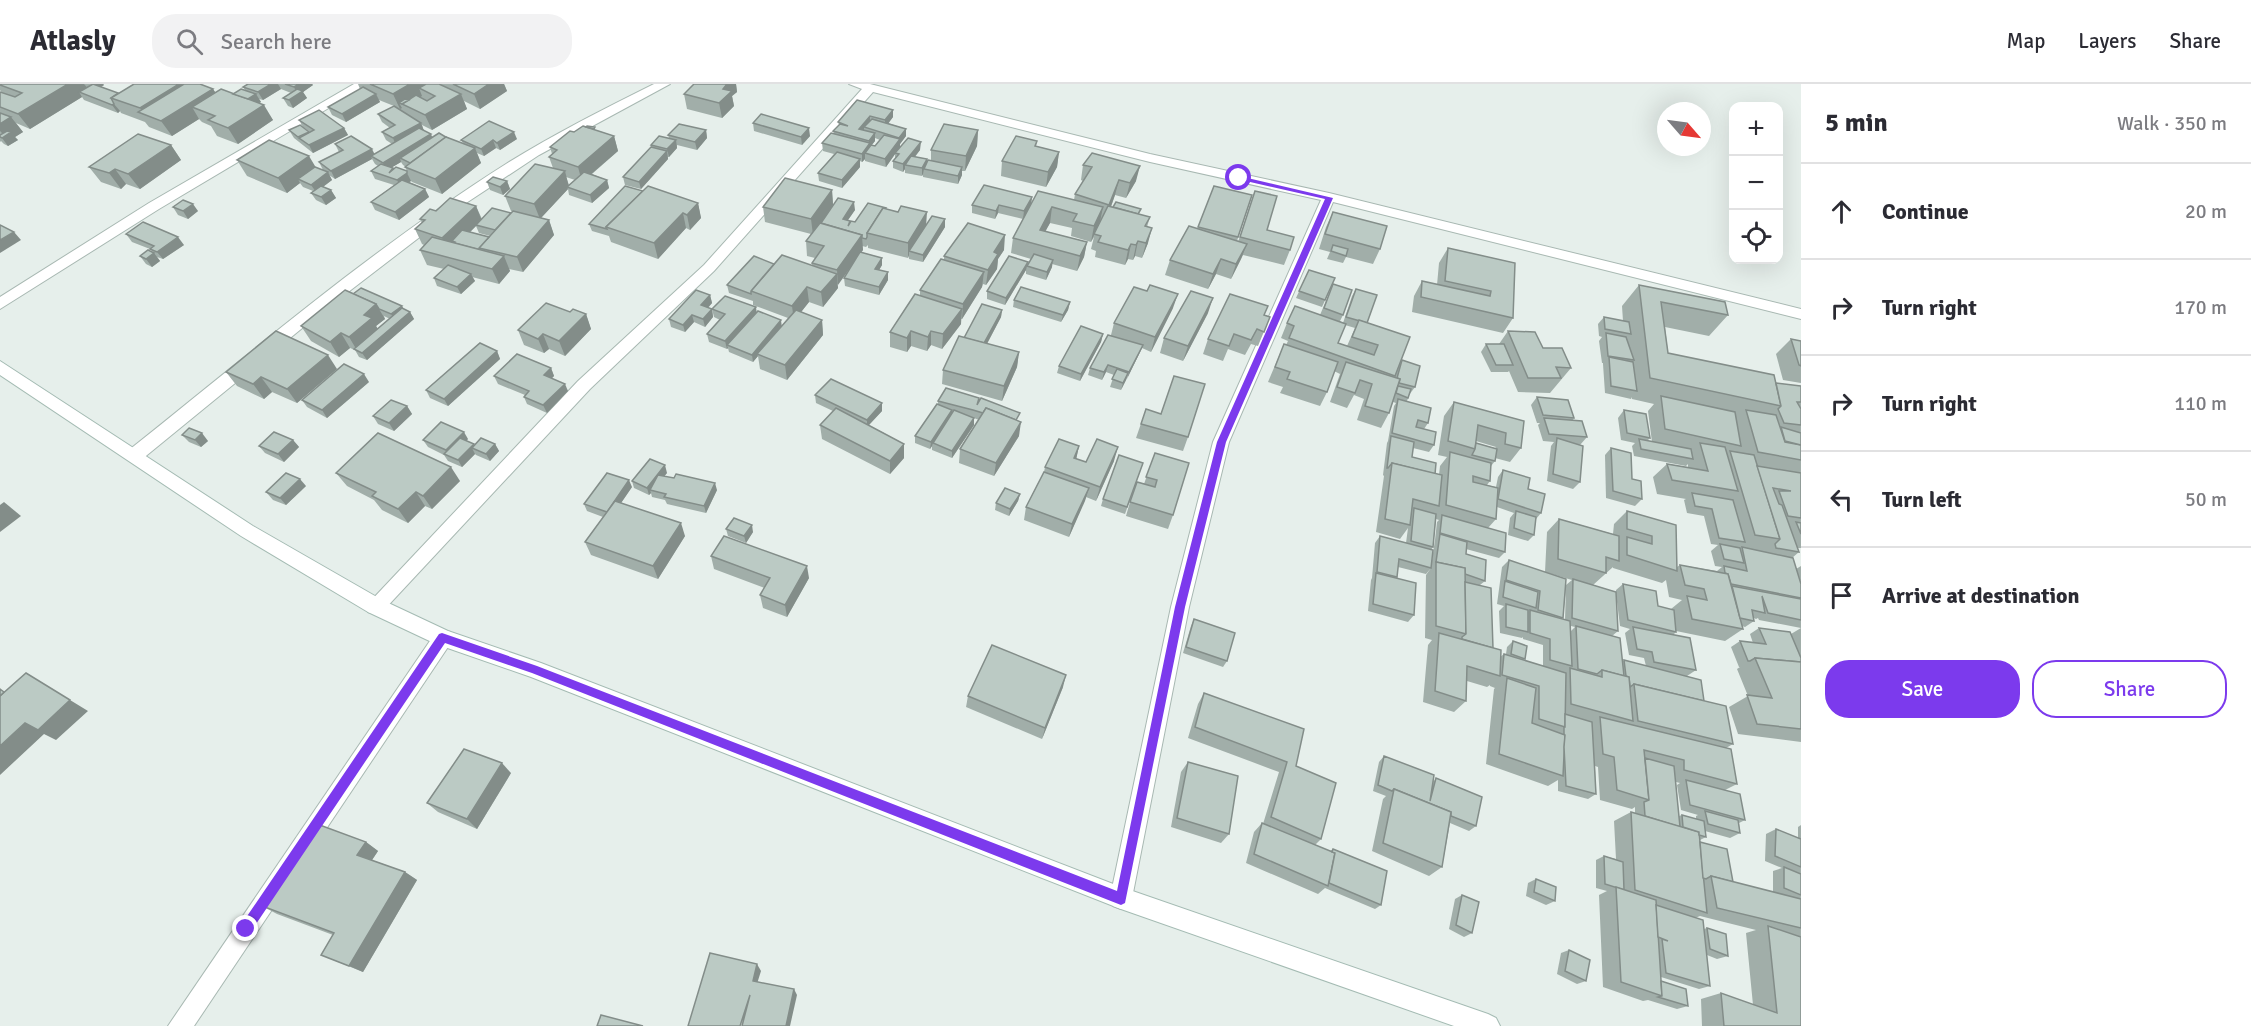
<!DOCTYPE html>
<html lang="en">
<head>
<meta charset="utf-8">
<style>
	body { margin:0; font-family:Signika,sans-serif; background:#f2f2f3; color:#2b2b33 }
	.controls { position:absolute; right:18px; top:18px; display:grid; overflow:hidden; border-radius:12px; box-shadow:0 6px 24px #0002 }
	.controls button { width:54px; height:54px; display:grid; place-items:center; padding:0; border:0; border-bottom:2px solid #e1e1e2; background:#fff; color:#2b2b33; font:30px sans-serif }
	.compass { position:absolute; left:1657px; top:18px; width:54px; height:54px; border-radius:50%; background:#fff; box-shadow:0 6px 24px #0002; rotate:118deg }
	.stop { position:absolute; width:18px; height:18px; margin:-14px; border:4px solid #7c3aed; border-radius:50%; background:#fff }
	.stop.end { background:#7c3aed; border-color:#fff; box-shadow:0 2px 6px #0008 }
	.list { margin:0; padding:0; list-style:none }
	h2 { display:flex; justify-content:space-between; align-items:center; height:78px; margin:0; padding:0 24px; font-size:26px }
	h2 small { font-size:20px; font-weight:400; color:#7c7c81 }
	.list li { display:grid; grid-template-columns:39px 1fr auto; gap:18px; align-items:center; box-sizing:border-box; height:96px; padding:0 24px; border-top:2px solid #e1e1e2 }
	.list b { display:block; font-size:22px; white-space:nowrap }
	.list em { font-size:20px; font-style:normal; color:#7c7c81 }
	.actions { display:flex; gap:12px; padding:18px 24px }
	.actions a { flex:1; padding:14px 0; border:2px solid #7c3aed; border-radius:24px; text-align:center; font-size:21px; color:#7c3aed }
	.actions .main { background:#7c3aed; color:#fff }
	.icon { flex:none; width:33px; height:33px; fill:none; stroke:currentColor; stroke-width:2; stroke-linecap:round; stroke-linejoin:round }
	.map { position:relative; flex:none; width:1801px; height:942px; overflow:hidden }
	header { display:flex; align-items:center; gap:36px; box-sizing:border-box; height:84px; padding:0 30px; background:#fff; border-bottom:2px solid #e1e1e2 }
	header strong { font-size:28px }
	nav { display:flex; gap:33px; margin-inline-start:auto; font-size:21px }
	.search { width:420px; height:54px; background:#f2f2f3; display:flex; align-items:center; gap:15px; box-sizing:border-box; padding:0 21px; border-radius:24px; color:#7c7c81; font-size:22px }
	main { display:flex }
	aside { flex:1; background:#fff }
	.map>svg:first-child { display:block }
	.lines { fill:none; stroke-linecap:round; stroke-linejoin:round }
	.street-casing { stroke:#a8b8b2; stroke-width:2 }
	.secondary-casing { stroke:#a4bbb3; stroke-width:2 }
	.street { fill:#fff; fill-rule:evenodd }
	.secondary { fill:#fff; fill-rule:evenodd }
	.wall { fill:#a1aea9; fill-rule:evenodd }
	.shaded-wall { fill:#838d89 }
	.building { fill:#bbcac4; stroke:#838d89; stroke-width:1.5 }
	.route { fill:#7c3aed }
</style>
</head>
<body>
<header>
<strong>Atlasly</strong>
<div class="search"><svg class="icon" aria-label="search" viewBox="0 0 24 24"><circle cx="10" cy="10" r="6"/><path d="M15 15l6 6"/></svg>Search here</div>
<nav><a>Map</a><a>Layers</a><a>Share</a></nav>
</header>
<main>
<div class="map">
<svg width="1801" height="942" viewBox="0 0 1801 942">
	<rect width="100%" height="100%" fill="#e6efeb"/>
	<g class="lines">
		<defs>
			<g id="street">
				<path d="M354,0H369L159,125L0,225V213L149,119Z"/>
				<path d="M654,0H670L539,71L451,129L317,232L141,376H129L127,371L129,366C252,268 373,164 506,80C554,50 604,25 654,0Z"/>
				<path d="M849,0H870L1150,70L1329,109L1801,225V235L1333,118L1229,358L1189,523L1132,814L1129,822L1121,825L1113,822L1110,814L1171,523L1213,358L1321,116L1150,78L873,8L714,187L590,305L382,528L375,530L368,528L366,522L578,297L704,181L862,5Z"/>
				<path d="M443,546L450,548L453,554L450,560L194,942H168L436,548Z"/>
			</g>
			<path id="secondary" d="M0,277L253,442L382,516L448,547L541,579L1121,803L1488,930L1496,934L1500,942H1454L1121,825L531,593L436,560L368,528L241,452L0,291Z"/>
		</defs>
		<use href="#street" class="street-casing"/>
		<use href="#secondary" class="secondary-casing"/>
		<use href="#street" class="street"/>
		<use href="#secondary" class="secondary"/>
	</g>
	<g class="wall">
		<path d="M0,0H103L104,1L101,3L118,9L213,5L215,8L233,10L245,6L243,3L248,0H312L313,1L303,8L307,14L293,24L288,22L283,14L291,9L281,5L263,16L259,15L261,18L259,19L273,36L238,60L217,52L211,42L202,38L199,35L172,52L149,43L145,38L121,29L120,27L118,29L84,16L82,13L30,45L16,39L23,48L15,53L18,56L8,62L4,60L1,57L0,58V8L2,9L0,6Z"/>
		<path d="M358,0H504L507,7L480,25L464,17L467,25L432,46L422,41L424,47L432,53L449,55L463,59L461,56L517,55L500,66L496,64L484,72L477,69L481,79L442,110L412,98L411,97L409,98L425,105L429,113L399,136L375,126L371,118L394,101L375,95L371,87L378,82L375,80L372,75L335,95L329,91L332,96L323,103L331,106L336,114L326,121L316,116L311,109L313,107L303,103L300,99L287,109L247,92L237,76L316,84L323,86L319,78L339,68L335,60L374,70L392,60L386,56L382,48L390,44L382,38L378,30L394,22L379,16L380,18L346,38L332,31L328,23L360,5ZM401,78L403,81L406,83H405L407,87L394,85L392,83Z"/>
		<path d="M694,0H736L737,8L732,12L734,22L722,34L687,25L684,10Z"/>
		<path d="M857,16L893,33L888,39L906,45V52L900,60V63L920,66L915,73L927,78L931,76V66L978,46L977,62L965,87H962V91L958,100L923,93V90L922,92L905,89V85L903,88L893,84V77L895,75V70L886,83L865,77V75L862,78L860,77V83L842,104L819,97L818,89L834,70L823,67L822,59L834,50L833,47L839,41L838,38ZM875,54L880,56L875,62L872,61L875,57Z"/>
		<path d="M299,36L344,44L348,51L313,69L294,54L289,46L310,48L303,43Z"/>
		<path d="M753,39L810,52L802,61L754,47Z"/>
		<path d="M596,46L614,52L618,67L592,90L607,96L609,104L592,119L569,111L568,105L541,134L549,136L554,151L523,188L509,185L510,187L499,200L472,193L475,197L461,210L437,202L434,194L444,185L427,181L420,166L424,161L422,160L415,145L422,139L420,135L436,127L476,122L482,135L511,129L513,128L511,127L505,112L553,84L549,73L552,70L550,63L574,48ZM566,93L575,96L569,101ZM476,142L479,149L490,152L489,153L470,148Z"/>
		<path d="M706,46L707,54L697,66L677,61V64L669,73H668V75L641,105L625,101L623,93L651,63V61L669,54L668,51Z"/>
		<path d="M1037,57L1036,62L1059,68L1057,83L1046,103L1001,92L1002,77Z"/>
		<path d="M171,61L181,76L140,105L126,100L121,105L101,98L89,83Z"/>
		<path d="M1083,81L1136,97L1126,114L1115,111L1111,123L1150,133L1147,143L1148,159L1142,174L1135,172L1133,176L1128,175L1125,181L1095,173L1096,167L1091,165L1094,153L1091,158L1071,152L1072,144L1050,139L1045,147L1087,158L1084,173L1077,187L1052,180V183L1046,196L1026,190V186L1005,221L987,215V207L1027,182L1031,175L1011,169L1013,154L1023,135L998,129L995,135L972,129V121L1032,113L1031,120L1074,116L1075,110L1083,97L1081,96Z"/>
		<path d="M507,97L510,105L503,111L490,106L487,98Z"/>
		<path d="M1214,102L1252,111L1237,157L1238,158L1255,107L1267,146L1290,166L1284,181L1243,171L1231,195L1216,190L1208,205L1165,191L1170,176L1198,145Z"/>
		<path d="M832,106L833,121L855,126L848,136L851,139L855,138L886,125L926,140L945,143L923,178L909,175V171L908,174L868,164V161L866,163L862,162L863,166L861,168L882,174V181L879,186L888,188V196L879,211L845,202L844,194L855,176L837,201L838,204L823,223L809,218L801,228L822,236L823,251L787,296L760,285L758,272L753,278L729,268L728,264L727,265L709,258L707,250L720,236L714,233L712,225L756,229L782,242L788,234L753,221V217L729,209L727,201L774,180L812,181V179L815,174L807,172L806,157L811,150L765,138L763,123Z"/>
		<path d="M643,107L698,119L701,134L690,146L686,144L658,175L611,158L609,152L592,147L589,140Z"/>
		<path d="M173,123L198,127L188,135L178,131Z"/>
		<path d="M1333,128L1380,165L1373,180L1346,173L1343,179L1327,175L1330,168L1319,165L1326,143Z"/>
		<path d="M126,150L184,161L163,175L157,173L160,177L152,183L146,180L140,172L153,168L150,165L132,158Z"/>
		<path d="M1448,164L1515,179L1513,234L1503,249L1412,228L1414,212L1422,197L1437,201L1439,179Z"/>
		<path d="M1004,166L998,175L997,185L986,201L983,200L982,203L962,235H961V240L942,265L931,261L927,267L911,262L907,268L890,263V248L920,211V206L944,176V172Z"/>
		<path d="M1309,186L1335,194L1322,223L1296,214Z"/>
		<path d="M1333,200L1343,231L1340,237L1343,239L1352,212L1356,205L1367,239L1401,278L1415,303L1409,311L1407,317L1428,339L1424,345L1434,361L1429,368L1413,364L1412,373L1435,390L1439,391L1440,382L1447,373L1438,371L1444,332L1454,318L1524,337L1521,364L1510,378L1495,374V377L1491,382L1490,397L1487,401L1496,403L1498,393L1503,386L1528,405L1541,429L1536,435L1534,451L1528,457L1508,451L1510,434L1514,429L1497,423L1496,435L1488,444L1505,468L1499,474L1466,465V470L1485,497L1480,501L1493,564L1500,573L1504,570H1506L1507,563L1513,557L1525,575L1524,576L1543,582V561L1523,555V553L1522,554L1500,549L1499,527L1504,522L1497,520L1502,483L1509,476L1566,501L1572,496L1545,488L1547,448L1559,435L1613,450L1614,440L1627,427L1676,441L1677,483L1680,481L1717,487L1722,483L1715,482L1711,467L1718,461L1711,460L1704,432L1687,429L1684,416L1686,415L1657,410L1653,393L1667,380L1688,383V380L1686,382L1634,372L1632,362L1635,359L1621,356L1618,334L1624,326L1650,354L1647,357L1652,358L1648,327L1654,320L1632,315V313L1631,315L1605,309L1603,280V279H1602L1599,257L1602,253L1599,252L1598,240L1604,233L1623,237L1622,222L1639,201L1728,231L1709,252L1665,243L1668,269L1776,299L1801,302V464H1797L1799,468L1792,474L1796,485L1801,482V499L1798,490L1801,500V658L1738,650L1729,623L1748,612L1737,585L1740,583H1739L1731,563L1740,557L1753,559L1750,550L1759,544L1791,550L1801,544L1759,536L1758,534L1756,535L1754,534V537L1745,543L1742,542L1743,545L1725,557L1676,547V548L1673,551L1696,586L1687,592L1733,660L1726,664L1737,700L1725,706L1745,736L1739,739L1740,749L1730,754L1705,747L1706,753L1700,756V758L1733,798L1773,808V787L1782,784L1765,777L1766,750L1776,745L1798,754V743L1801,741V942H1702L1701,915L1721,909L1753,921L1746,849L1756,846L1700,832L1695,834L1704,845L1707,844L1728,872L1717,875L1707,871L1710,902L1699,905L1661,893V897L1688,922L1677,925L1648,916L1643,917L1603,903L1599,811L1607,807L1596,804V776L1604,772L1616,775L1614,737L1631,728L1635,729V723L1632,725L1600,716L1598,683L1595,682L1596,710L1588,715L1558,707V696L1548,702L1486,680L1494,605L1495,604L1490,602V601L1487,603L1467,597L1466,617L1454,628L1423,618L1428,561L1432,556L1425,554L1426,491L1431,484L1426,490L1398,483L1397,494L1414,531L1408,538L1368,527L1371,496L1372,494L1375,459L1380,452L1406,459L1408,444L1400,455L1376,448L1384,392L1383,391L1387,359L1388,357L1394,322L1396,319L1393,318L1389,329L1381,344L1357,336L1364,315L1354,311L1347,324L1330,318L1340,290L1334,287L1327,308L1320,322L1280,309L1283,303L1268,298L1284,260L1286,261L1288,257L1281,254L1287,239L1320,231ZM1345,241L1355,244L1347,262L1338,259ZM1476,357L1496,363L1495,364L1476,359ZM1436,435L1439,436L1437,438L1435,456L1432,476L1431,466L1433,463ZM1613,483V484L1662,499L1666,496L1669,513L1682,516L1671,525V526L1658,522L1623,500L1616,506V508L1593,501ZM1566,504L1565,536L1561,535L1563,534ZM1616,510L1620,542L1630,545L1625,549L1629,571L1644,574L1646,582L1624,576L1622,578L1612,552L1618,547ZM1571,542L1575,543L1571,547ZM1676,698L1680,699L1677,701L1681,726L1698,731L1696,732V735L1682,731L1679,732Z"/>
		<path d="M353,210L403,225L410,228L414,235L367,276L359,273L355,266L350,264L339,273L311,257L301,242ZM384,232L390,235L378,245L376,242L385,235Z"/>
		<path d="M710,211L712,219L708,224L712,225L713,233L705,243L694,238L685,248L671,243L669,235Z"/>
		<path d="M1014,216L1070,218L1068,226L1061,238L1013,223Z"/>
		<path d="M1173,224L1151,268L1142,264L1121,306L1110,303L1114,291L1106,288L1102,296L1088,291L1090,284L1111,251L1114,239Z"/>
		<path d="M1002,226L1001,233L987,260L1019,268L1017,283L1002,317L942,300L943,286L964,254Z"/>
		<path d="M570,228L586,230L591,245L565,272L549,265L544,269L524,261L518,246Z"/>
		<path d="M1208,229L1183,277L1160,269L1164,254Z"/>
		<path d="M1264,231L1270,233L1258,262L1251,260L1245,271L1228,265L1223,277L1203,270L1208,255Z"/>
		<path d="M1508,247L1543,264L1571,284L1550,309L1518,308L1509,287L1508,288H1491L1481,268L1486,260H1499Z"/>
		<path d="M1103,250L1101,258L1080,297L1057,289L1059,282Z"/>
		<path d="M1791,255L1801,257V299L1783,296L1776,270Z"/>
		<path d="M497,267L500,275L448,322L430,314L426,306Z"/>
		<path d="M551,284L554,292L552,294L568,307L547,329L527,320L524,313L525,311L498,300L494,292Z"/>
		<path d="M337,285L297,319L272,308L264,315L237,302L226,288Z"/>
		<path d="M369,298L327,334L307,323L302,316Z"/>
		<path d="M815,311L882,327L869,341L904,360V374L890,390L822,355L820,341L833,327L816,319Z"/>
		<path d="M1537,313L1574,334L1573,336L1587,353L1580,361L1577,360L1580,398L1573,405L1547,397L1551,362L1554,358L1543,357L1538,341L1540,339H1537L1531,321Z"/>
		<path d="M979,314V317L1019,337V352L994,392L959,379L960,365L979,336L974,334V341L952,374L932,366V362L930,365L915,359V352L938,320V317Z"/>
		<path d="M407,322L412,330L394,347L378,340L373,332Z"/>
		<path d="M1146,325L1188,353L1183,367L1136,354Z"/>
		<path d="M182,351L208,357L201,363L189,358Z"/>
		<path d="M468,355L466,357L475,361L495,360L499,367L490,377L476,371L475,370L462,383L448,377L444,371L428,363L423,356Z"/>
		<path d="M293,356L299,363L284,378L265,369L259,362Z"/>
		<path d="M1079,362L1076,375L1086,378L1114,377L1096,417L1086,413L1069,453L1024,436L1026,423L1044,388L1045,383Z"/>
		<path d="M1611,364L1632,395L1642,415L1635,422L1606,414L1605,371Z"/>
		<path d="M1155,369L1173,431L1168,445L1126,432L1130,418L1144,400Z"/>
		<path d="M1143,379L1125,430L1101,422L1103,415Z"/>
		<path d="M336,389L460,397L432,425L425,422L408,439L382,426L374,416L347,402Z"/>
		<path d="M667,389L664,392L717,406L706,429L667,420L665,416L652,413L651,409L649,411L634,404L632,397Z"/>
		<path d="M306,402L286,421L273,416L266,408Z"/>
		<path d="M632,403L621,419L685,452L658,495L591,471L585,458L603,433L587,427L584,420Z"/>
		<path d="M1020,410L1018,417L1009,432L995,426L996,419Z"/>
		<path d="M726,445L753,448L746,459L728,452Z"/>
		<path d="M711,472L809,494L787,533L763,524L760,511L765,504L714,485Z"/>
		<path d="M1194,535L1227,577L1223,583L1183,569L1191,542Z"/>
		<path d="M1063,603L1042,655L966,623L968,612Z"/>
		<path d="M1204,609L1296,682L1321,755L1315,761L1330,767L1333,765L1381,821L1375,825L1325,804L1318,810L1246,779L1254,748L1262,739L1263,740L1279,688L1188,654L1198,620Z"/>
		<path d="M1384,672L1434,697L1436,694L1476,742L1469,747L1450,739L1442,783L1429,792L1372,767L1383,715L1386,712L1373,707L1379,678Z"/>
		<path d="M1188,678L1229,750L1221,759L1171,743L1181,688Z"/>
		<path d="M511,689L477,745L438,728L427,719Z"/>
		<path d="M366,758L378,767L372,776L405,788L417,796L363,888L321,871L333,851L277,830L262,822Z"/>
		<path d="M1536,795L1555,817L1546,821L1526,812L1528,799Z"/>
		<path d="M1462,811L1472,849L1464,853L1449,845L1455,815Z"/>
		<path d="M1569,866L1586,897L1577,900L1557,890L1561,869Z"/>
	</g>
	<g class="shaded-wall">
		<path d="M68,0H84L91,8H79L82,13L30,45L18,30Z"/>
		<path d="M92,0H103L104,1L96,6Z"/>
		<path d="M179,0H184L144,30L140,24Z"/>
		<path d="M271,0H278L281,5L263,16L258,8Z"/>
		<path d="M299,0H312L313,1L303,8L307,14L293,24L289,16L297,10L294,3Z"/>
		<path d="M410,0H425L428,8L419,4L422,12L406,22L399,19L402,24L400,25L393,10Z"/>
		<path d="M489,0H504L507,7L480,25L474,10Z"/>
		<path d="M727,0H736L737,8L732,12L734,22L722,34L719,19L723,5Z"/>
		<path d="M213,5L223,20L192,23L199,35L172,52L161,37Z"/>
		<path d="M256,10L261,18L248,26L243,18Z"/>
		<path d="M376,10L380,18L346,38L342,30Z"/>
		<path d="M461,10L467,25L432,46L425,31Z"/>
		<path d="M114,20L120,27L118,29L112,21Z"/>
		<path d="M264,21L273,36L238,60L228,44Z"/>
		<path d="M893,26V33L885,44V36Z"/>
		<path d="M870,32V40L864,43V47L859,45Z"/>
		<path d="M11,33L23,48L15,53L18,56L8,62L2,54L5,52L0,47V40Z"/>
		<path d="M421,39L424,47L396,62L393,54Z"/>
		<path d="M344,44L348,51L313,69L309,61Z"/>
		<path d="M809,44L810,52L802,61L801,53Z"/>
		<path d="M906,45V52L900,60V63L886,83L885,75L899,57V54Z"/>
		<path d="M706,46L707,54L697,66L695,58Z"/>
		<path d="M978,46L977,62L965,87L966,72Z"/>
		<path d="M514,48L517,55L500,66L497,59Z"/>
		<path d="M875,49V57L865,69V75L862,78V70L869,61V57Z"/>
		<path d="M431,50L434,58L400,74L401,78L386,87L383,79Z"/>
		<path d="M614,52L618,67L582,98L578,83Z"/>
		<path d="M493,56L496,64L484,72L481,65Z"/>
		<path d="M676,56L677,64L669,73L667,65Z"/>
		<path d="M921,58L920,66L908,81H905V85L903,88V80Z"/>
		<path d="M171,61L181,76L140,105L128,90Z"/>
		<path d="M475,64L481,79L442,110L435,95Z"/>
		<path d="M372,65L376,73L371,72L372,75L335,95L331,87Z"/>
		<path d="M667,67L668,75L641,105L639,98Z"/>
		<path d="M1059,68L1057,83L1046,103L1048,88Z"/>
		<path d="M309,72L318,87L298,95L300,99L287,109L278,94Z"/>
		<path d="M860,75V83L842,104V96Z"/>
		<path d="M927,75V83L924,85L923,90L922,92V84Z"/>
		<path d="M1140,82L1136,97L1126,114L1130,99Z"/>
		<path d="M962,83V91L958,100V92Z"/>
		<path d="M115,85L126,100L121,105L109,89Z"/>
		<path d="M565,87L569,103H567L568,105L540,135L534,120Z"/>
		<path d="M328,88L332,96L316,108L311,101Z"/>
		<path d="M407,89L411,97L401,104L397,96Z"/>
		<path d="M607,96L609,104L592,119L590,111Z"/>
		<path d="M1119,96L1115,111L1106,136L1109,121Z"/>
		<path d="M507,97L510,105L503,111L500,103Z"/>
		<path d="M425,105L429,113L399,136L395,128Z"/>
		<path d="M331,106L336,114L326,121L321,113Z"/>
		<path d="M832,106L833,121L813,151L811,135Z"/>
		<path d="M1032,113L1031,121L1023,135L1024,127Z"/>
		<path d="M854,118L855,126L843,143V135Z"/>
		<path d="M698,119L701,134L690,146L687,131Z"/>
		<path d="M193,120L198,127L188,135L183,127Z"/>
		<path d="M999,121L998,129L995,135L996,127Z"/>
		<path d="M476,122L482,137L476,141V142L456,162L455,158L452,157L454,163L449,169L442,154Z"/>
		<path d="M1052,123L1050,139L1038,161L1040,146Z"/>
		<path d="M1103,123L1100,138L1091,158L1094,142Z"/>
		<path d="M927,128L926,143L909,167V171L908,174V159Z"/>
		<path d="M683,129L686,144L658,175L654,159Z"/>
		<path d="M945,135V143L923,178V171Z"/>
		<path d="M549,136L554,151L523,188L517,173Z"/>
		<path d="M1152,144L1148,159L1142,174L1146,159Z"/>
		<path d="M14,148L21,156L0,169V156Z"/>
		<path d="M862,151L863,166L838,201L837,186Z"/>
		<path d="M1005,151L1004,166L998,175L997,185L986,201L988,186L994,168Z"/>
		<path d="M178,153L184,161L163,175L157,168Z"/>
		<path d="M1138,157L1135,172L1133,176L1136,161Z"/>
		<path d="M1087,158L1084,173L1077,187L1080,172Z"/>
		<path d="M1131,160L1128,175L1125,181L1128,166Z"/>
		<path d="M1247,160L1241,175L1231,195L1236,180Z"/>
		<path d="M154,169L160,177L152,183L146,175Z"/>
		<path d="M504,172L510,187L499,200L492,185Z"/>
		<path d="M882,174V181L875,193V185Z"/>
		<path d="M1221,175L1216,190L1208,205L1213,190Z"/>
		<path d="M1053,176L1052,183L1046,196L1047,188Z"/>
		<path d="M1028,178L1026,186L1005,221L1006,214Z"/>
		<path d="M888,188V196L879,211V203Z"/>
		<path d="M984,188L982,203L962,235L963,220Z"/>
		<path d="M471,190L475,197L461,210L457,203Z"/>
		<path d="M837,190L838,204L823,223L821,208Z"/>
		<path d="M807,203L809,218L794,237L792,222Z"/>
		<path d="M1178,210L1173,224L1151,268L1155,253Z"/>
		<path d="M710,211L712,219L703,229L701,221Z"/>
		<path d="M1213,214L1208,229L1183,277L1188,262Z"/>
		<path d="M1070,218L1068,226L1061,238L1063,231Z"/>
		<path d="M376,220L385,235L376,242L380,249L358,268L349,253L364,231Z"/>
		<path d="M402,222L406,229L396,238L391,230Z"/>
		<path d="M756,223L757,231L727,261L728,264L727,265L725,257Z"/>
		<path d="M712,225L713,233L705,243L703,235Z"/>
		<path d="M962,225L961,240L942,265L943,250Z"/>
		<path d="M1002,226L1001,233L982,269L983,261Z"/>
		<path d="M410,228L414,235L367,276L362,269Z"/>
		<path d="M586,230L591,245L565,272L559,257Z"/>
		<path d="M692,231L694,238L685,248L683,241Z"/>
		<path d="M781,236L782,244L757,270L758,272L753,278L752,271Z"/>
		<path d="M822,236L823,251L787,296L785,281Z"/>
		<path d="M911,247V262L907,268V254Z"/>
		<path d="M931,247V261L927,267L928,253Z"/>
		<path d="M341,249L350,264L339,273L330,258Z"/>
		<path d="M543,250L549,265L544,269L538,255Z"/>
		<path d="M1103,250L1101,258L1080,297L1081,290Z"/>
		<path d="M1143,261L1140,268L1127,295L1129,288Z"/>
		<path d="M497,267L500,275L448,322L444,315Z"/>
		<path d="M1019,268L1017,283L1002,317L1004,302Z"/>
		<path d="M328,271L337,285L297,319L287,305Z"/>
		<path d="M1108,281L1106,288L1102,296L1104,288Z"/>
		<path d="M551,284L554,292L547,299L544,291Z"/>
		<path d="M1128,289L1126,296L1121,306L1123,299Z"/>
		<path d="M364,290L369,298L327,334L322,326Z"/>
		<path d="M261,293L272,308L264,315L253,300Z"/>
		<path d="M565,300L568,307L547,329L543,321Z"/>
		<path d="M882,319V327L867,343V336Z"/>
		<path d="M407,322L412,330L394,347L389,339Z"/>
		<path d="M952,326V333L933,359L932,362L930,365L931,358Z"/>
		<path d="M974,334V341L952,374V367Z"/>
		<path d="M1021,338L1019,352L994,392L996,379Z"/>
		<path d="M464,348L468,355L450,373L446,366Z"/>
		<path d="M202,349L208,357L201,363L195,356Z"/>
		<path d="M293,356L299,363L284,378L278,370Z"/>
		<path d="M474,360L477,366L472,364L475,370L462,383L458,376Z"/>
		<path d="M495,360L499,367L490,377L486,370Z"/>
		<path d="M904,360V374L890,390V377Z"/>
		<path d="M1079,362L1076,376L1074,374Z"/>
		<path d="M1118,363L1114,377L1096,417L1100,403Z"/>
		<path d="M665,381L667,389L652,407L650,406L651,409L649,411L647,404Z"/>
		<path d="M451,383L460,397L432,425L423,412Z"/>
		<path d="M300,395L306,402L286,421L280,414Z"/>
		<path d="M629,396L632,403L610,435L607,428Z"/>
		<path d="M715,399L717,406L706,429L704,422Z"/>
		<path d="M1089,404L1085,417L1069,453L1072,440Z"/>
		<path d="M416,408L425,422L408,439L398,425Z"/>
		<path d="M1020,410L1018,417L1009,432L1010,425Z"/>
		<path d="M4,418L21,432L0,448V421Z"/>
		<path d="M681,439L685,452L658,495L653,482Z"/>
		<path d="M752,441L753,448L746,459L744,452Z"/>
		<path d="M807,482L809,494L787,533L785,521Z"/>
		<path d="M1066,591L1063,603L1042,655L1045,644Z"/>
		<path d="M70,616L88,627L56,656L44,650L0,691V662L25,639Z"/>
		<path d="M502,679L511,689L477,745L467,735Z"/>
		<path d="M366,758L378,767L370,779L357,771Z"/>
		<path d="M405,788L417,796L363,888L349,882Z"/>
		<path d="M757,880L761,887L756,903L753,897Z"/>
		<path d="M794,905L797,911L790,942H786Z"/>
	</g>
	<g class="building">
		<path d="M0,0H68L18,30L0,23V8L15,13L22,9L0,1Z"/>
		<path d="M93,0L118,9L111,14L114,20L112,21L79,8Z"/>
		<path d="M134,0H179L140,24L111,14Z"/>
		<path d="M184,0H200L213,5L161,37L138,28Z"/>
		<path d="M248,0H271L258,8L243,3Z"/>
		<path d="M285,0H299L294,3Z"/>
		<path d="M370,0H410L393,10Z"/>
		<path d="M426,0H439L461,10L425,31L402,20L416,11L427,17L435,12L419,4Z"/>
		<path d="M453,0H489L474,10Z"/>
		<path d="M694,0H727L723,5L732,7L719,19L684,10Z"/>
		<path d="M363,3L376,10L342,30L328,23Z"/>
		<path d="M221,5L264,21L228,44L208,36L215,32L192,23Z"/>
		<path d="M241,5L256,10L248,15L233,10Z"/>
		<path d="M297,5L303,7L289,16L283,14Z"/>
		<path d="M405,15L409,16L402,20L399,19Z"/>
		<path d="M857,16L893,26L885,36L870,32L859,45L875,49L869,57L833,47L840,40L848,42L838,38Z"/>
		<path d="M394,22L421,39L393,54L382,48L395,41L378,30Z"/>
		<path d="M319,26L344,44L309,61L299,54L314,46L299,36Z"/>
		<path d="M0,29L11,33L0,40Z"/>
		<path d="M761,30L809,44L801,53L753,39Z"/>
		<path d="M872,35L906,45L899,54L864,43Z"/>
		<path d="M489,37L514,48L497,59L493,56L481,65L461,56Z"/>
		<path d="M679,40L706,46L695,58L668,51Z"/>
		<path d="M944,40L978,46L966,72L931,66Z"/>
		<path d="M300,41L309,48L298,53L289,46Z"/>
		<path d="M583,42L614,52L578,83L549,73L557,66L550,63L570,47L574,48Z"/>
		<path d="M587,42L595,43L594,45L586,43Z"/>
		<path d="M419,44L431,50L383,79L371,72Z"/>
		<path d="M7,47L11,48L2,54L0,53V51Z"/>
		<path d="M439,49L449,55L446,53L410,79L400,74Z"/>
		<path d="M831,49L870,59L862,70L822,59Z"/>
		<path d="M138,50L171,61L128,90L115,85L109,89L89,83Z"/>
		<path d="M884,51L900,55L885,75L865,69L871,61L875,62Z"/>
		<path d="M351,52L372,65L331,87L319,78L343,66L335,60Z"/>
		<path d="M659,52L676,56L667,65L651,61Z"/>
		<path d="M1016,52L1037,57L1035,62L1059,68L1048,88L1002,77Z"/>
		<path d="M446,53L475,64L435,95L405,83Z"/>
		<path d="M908,54L921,58L903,80L893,77L899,70L895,69Z"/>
		<path d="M269,56L309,72L278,94L237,76Z"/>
		<path d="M651,63L667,67L639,98L623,93Z"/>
		<path d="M837,68L860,75L842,96L818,89Z"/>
		<path d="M1092,69L1140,82L1130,99L1119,96L1109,121L1075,110L1092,83L1083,81Z"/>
		<path d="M911,72L927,75L922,84L905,81Z"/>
		<path d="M928,76L962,83L958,92L924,85Z"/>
		<path d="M381,80L393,84L389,89L396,83L407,87V89L397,96L371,87Z"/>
		<path d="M535,80L565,87L534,120L505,112Z"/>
		<path d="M315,83L328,88L311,101L298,95Z"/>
		<path d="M584,88L607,96L590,111L567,103Z"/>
		<path d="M493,93L507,97L500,103L487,98Z"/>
		<path d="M785,94L832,106L811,135L763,123Z"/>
		<path d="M402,96L425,105L395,128L371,118Z"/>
		<path d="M984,101L1032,113L1024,127L999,121L996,127L972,121Z"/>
		<path d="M321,102L331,106L321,113L311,109Z"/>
		<path d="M625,102L643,107L606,143L607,145L589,140Z"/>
		<path d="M648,102L698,119L687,131L683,129L654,159L606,143Z"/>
		<path d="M1214,102L1252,111L1238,153L1198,143Z"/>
		<path d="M1038,107L1103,123L1094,142L1073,137L1077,130L1052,123L1040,146L1087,158L1080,172L1013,154Z"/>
		<path d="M1255,107L1277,112L1267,146L1294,153L1290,166L1240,153Z"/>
		<path d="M450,114L476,122L442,154L415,145L425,136L420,135L430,125L436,127Z"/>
		<path d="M838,114L854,118L843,135L850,137L848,142L851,137L855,138L868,119L886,124L885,125L883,124L867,149V153L866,155L862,154V151L821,139Z"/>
		<path d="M183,116L193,120L183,127L173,123Z"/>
		<path d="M1116,118L1141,125L1138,130L1113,123Z"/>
		<path d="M901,122L927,128L908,159L867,149L883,124L898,128Z"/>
		<path d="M1108,122L1150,133L1145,142L1152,144L1146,159L1138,157L1136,161L1131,160L1128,166L1098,158L1101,152L1094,150Z"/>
		<path d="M492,124L511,129L495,146L476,141Z"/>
		<path d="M513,127L549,136L517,173L479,164Z"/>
		<path d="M1333,128L1387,142L1380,165L1325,150Z"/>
		<path d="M932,132L945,135L923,171L909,167Z"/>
		<path d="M143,138L178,153L157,168L150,165L154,162L126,150Z"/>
		<path d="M820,139L862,151L837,186L812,179L824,162L806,157Z"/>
		<path d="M968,139L1005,151L994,168L998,170L988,186L944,172Z"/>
		<path d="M0,141L14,148L0,156Z"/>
		<path d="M1189,142L1247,160L1236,180L1221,175L1213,190L1170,176Z"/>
		<path d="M462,146L489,153L479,164L480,166L454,159L455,158L452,157Z"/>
		<path d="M432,153L504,172L492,185L420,166Z"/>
		<path d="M1333,161L1348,165L1346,172L1331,167Z"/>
		<path d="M1448,164L1515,179L1513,234L1421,213L1422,197L1490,212L1491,207L1445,197Z"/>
		<path d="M148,166L154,169L146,175L140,172Z"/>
		<path d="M860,168L882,174L875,185L888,188L879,203L844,194Z"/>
		<path d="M1034,170L1053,176L1047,188L1027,182Z"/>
		<path d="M782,171L837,190L821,208L807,203L792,222L751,207Z"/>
		<path d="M754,172L774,180L751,207V210L727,201Z"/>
		<path d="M1009,172L1028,178L1006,214L987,207Z"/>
		<path d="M941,175L984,188L963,220L920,206Z"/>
		<path d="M448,181L471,190L457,203L434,194Z"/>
		<path d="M1309,186L1335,194L1325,216L1299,207Z"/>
		<path d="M1333,200L1352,206L1343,231L1324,224Z"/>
		<path d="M1150,201L1178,210L1155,253L1114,239L1134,203L1147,207Z"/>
		<path d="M1639,201L1725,218L1728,231L1661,218L1668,269L1774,291L1781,322L1650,294Z"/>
		<path d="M1021,203L1070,218L1063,231L1014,216Z"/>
		<path d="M361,204L402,222L391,230L379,225L376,220L353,210Z"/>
		<path d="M1356,205L1377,211L1367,239L1346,233Z"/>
		<path d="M345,206L376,220L364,231L372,234L349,253L341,249L330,258L301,242Z"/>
		<path d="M696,206L710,211L701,221L712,225L703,235L692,231L683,241L669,235Z"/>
		<path d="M1191,207L1213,214L1188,262L1164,254Z"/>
		<path d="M915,210L962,225L943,250L931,247L928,253L911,247L907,254L890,248Z"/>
		<path d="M1230,210L1268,222L1264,231L1270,233L1264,248L1257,245L1251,256L1234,250L1229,262L1208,255Z"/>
		<path d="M725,212L756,223L725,257L707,250L725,230L712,225Z"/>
		<path d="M546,219L570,228L573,225L586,230L559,257L543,250L538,255L518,246Z"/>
		<path d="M982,220L1002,226L984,259L964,254Z"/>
		<path d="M1295,222L1346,240L1338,259L1374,271L1378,261L1352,253L1359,236L1410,253L1395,292L1289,254L1294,242L1287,239Z"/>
		<path d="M402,224L410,228L362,269L354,265Z"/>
		<path d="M796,226L822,236L785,281L757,270Z"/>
		<path d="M758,227L781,236L752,271L727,261Z"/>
		<path d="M1604,233L1629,238L1631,250L1605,245Z"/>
		<path d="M1081,242L1103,250L1081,290L1059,282Z"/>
		<path d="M276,247L328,271L287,305L261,293L253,300L226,288Z"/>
		<path d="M1508,247L1535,248L1543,264H1562L1571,284L1556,283L1561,294H1528Z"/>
		<path d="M1606,249L1626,253L1634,276L1608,272Z"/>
		<path d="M1108,251L1143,261L1129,288L1108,281L1104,288L1090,284Z"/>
		<path d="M959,252L1019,268L1004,302L943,286Z"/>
		<path d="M1791,255L1801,257V282L1799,281Z"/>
		<path d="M480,259L497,267L444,315L426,306Z"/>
		<path d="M1284,260L1338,278L1327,308L1287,295L1290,288L1275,283Z"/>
		<path d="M1486,260H1504L1513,281H1496Z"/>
		<path d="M517,270L551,284L544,291L565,300L543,321L524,313L529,307L494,292Z"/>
		<path d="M1609,273L1633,278L1637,307L1611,302Z"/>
		<path d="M1402,276L1420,282L1415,303L1399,299L1400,295L1397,294Z"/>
		<path d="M1346,278L1400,295L1389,329L1365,322L1372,300L1360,296L1355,309L1337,303Z"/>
		<path d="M344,280L364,290L322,326L302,316Z"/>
		<path d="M1117,285L1128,289L1123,299L1112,295Z"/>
		<path d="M1174,292L1205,300L1188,353L1141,340L1146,325L1161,330Z"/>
		<path d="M831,295L882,319L867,336L815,311Z"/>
		<path d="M1776,299L1801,302V318H1797L1801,325V341L1784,339L1778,325L1781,322Z"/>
		<path d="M1398,302L1411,305L1408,314L1396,309Z"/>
		<path d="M946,304L979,314L977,321L981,314L1020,329L1016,336L986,324L983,329L973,326L938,317Z"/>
		<path d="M1661,312L1735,328L1741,362L1665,345Z"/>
		<path d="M1537,313L1568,316L1574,334L1543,331Z"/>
		<path d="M1398,315L1431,324L1428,339L1418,336L1416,343L1436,348L1434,361L1392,349Z"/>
		<path d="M391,316L407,322L389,339L373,332Z"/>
		<path d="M1454,318L1524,337L1521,364L1505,360L1506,349L1478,341L1475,365L1448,357Z"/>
		<path d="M937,320L952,326L931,358L915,352Z"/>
		<path d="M836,324L904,360L890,377L820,341Z"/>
		<path d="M986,324L1021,338L996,379L960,365Z"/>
		<path d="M954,326L974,334L952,367L933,359Z"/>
		<path d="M1624,326L1646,330L1650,354L1627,349Z"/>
		<path d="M1746,326L1776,331L1785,358L1801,361V376L1758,368Z"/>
		<path d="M1544,334L1582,337L1587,353L1549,350Z"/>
		<path d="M441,338L464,348L446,366L423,356Z"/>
		<path d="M1781,343L1801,349V361L1785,357Z"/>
		<path d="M189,344L202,349L195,356L182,351Z"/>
		<path d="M274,348L293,356L278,370L259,362Z"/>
		<path d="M378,349L451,383L423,412L416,408L398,425L372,412L376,408L336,389Z"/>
		<path d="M1391,352L1414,358L1412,373L1436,379L1435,390L1392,379L1388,384H1387Z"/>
		<path d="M460,354L474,360L458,376L444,370Z"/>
		<path d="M481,354L495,360L486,370L472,364Z"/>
		<path d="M1557,354L1583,362L1580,398L1553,390Z"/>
		<path d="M1059,355L1079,362L1074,374L1086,378L1097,355L1118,363L1100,403L1045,383Z"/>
		<path d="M1639,355L1691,365L1693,375L1641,365Z"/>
		<path d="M1476,359L1497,365L1495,377L1472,371L1475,365Z"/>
		<path d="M1700,359L1725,363L1738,407L1672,396L1667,380L1708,387Z"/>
		<path d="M1611,364L1631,369L1632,395L1641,397L1642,415L1613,407Z"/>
		<path d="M1730,367L1754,371L1780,455L1755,451Z"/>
		<path d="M1450,368L1491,379L1490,397L1473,392V398L1498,404L1496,435L1446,421Z"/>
		<path d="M1155,369L1189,379L1173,431L1130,418L1137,398L1155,403L1157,396L1146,393Z"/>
		<path d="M1119,371L1143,379L1127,423L1103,415Z"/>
		<path d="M650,375L665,381L647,404L632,397Z"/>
		<path d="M1392,379L1442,391L1439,422L1413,415L1410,441L1385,435Z"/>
		<path d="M1757,382L1801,389V434L1788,432L1779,407H1791L1773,404L1779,420L1782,421L1799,468L1776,464L1775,460L1780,455Z"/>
		<path d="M1503,386L1530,394L1528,405L1545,410L1541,429L1498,415Z"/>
		<path d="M1044,388L1089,404L1072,440L1026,423Z"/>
		<path d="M286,389L300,395L280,414L266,408Z"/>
		<path d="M607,389L629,396L607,428L584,420Z"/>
		<path d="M676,390L715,399L704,422L664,413L666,410L650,406L658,391L674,394Z"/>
		<path d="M1005,404L1020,410L1010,425L996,419Z"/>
		<path d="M1692,409L1733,416L1745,458L1719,454L1712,425L1695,422Z"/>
		<path d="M615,417L681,439L653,482L585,458Z"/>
		<path d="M1414,424L1436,430L1433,463L1411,457Z"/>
		<path d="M1516,427L1536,433L1534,451L1514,444Z"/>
		<path d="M1627,427L1676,441L1677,487L1627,471V453L1652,460V452L1627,445Z"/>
		<path d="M1442,431L1506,449L1505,468L1440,449Z"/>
		<path d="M734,434L752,441L744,452L726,445Z"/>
		<path d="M1559,435L1619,452V477L1606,473V489L1558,475Z"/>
		<path d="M1796,438L1801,439V450Z"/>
		<path d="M1440,450L1467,458L1466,470L1486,476L1485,497L1465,490V484L1436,478Z"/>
		<path d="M724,452L807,482L785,521L760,511L770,494L711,472Z"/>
		<path d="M1380,452L1433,466L1431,484L1399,475L1397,493L1377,488Z"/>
		<path d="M1720,460L1740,464L1744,479L1724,475Z"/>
		<path d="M1742,463L1793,474L1801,500V514L1731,500L1728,490L1725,489L1724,482L1747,487Z"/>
		<path d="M1509,476L1566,495L1563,534L1538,526L1540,507L1506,496Z"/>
		<path d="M1436,478L1465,484L1466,550L1436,542Z"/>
		<path d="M1680,481L1728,490L1743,545L1692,535L1687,512L1707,516L1704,505L1685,501Z"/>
		<path d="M1376,489L1416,499L1414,531L1373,520Z"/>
		<path d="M1573,495L1616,508L1618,547L1572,534Z"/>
		<path d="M1505,497L1538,508L1536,524L1503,513Z"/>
		<path d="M1465,498L1491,504L1493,564L1462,555V553L1466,550Z"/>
		<path d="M1623,500L1656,507L1658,522L1674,526L1676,548L1628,536Z"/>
		<path d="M1732,502L1801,515V536L1768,529L1762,512L1765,529L1752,526L1754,537L1740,534Z"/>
		<path d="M1506,520L1528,526V548L1506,543Z"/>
		<path d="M1530,526L1570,537L1572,582L1550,576V555L1530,549Z"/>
		<path d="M1194,535L1235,549L1227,577L1186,563Z"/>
		<path d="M1576,542L1620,554L1624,592L1602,586L1597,590L1578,585Z"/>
		<path d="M1633,543L1690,554L1696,586L1654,578L1652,568L1637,565Z"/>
		<path d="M1759,544L1790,548L1801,574V578L1755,574L1750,577H1748L1740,557L1766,560Z"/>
		<path d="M1439,549L1501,566L1500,592L1467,582L1466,617L1435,607Z"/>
		<path d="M1513,557L1527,562L1525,575L1511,570Z"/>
		<path d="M992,561L1066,591L1045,644L968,612Z"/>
		<path d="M1504,570L1566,589L1565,643L1539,635V602L1502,591Z"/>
		<path d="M1755,574L1801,578V645L1757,640L1747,611L1772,614Z"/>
		<path d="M1624,576L1701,596L1704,617L1634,600L1630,603L1629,593L1626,592Z"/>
		<path d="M1570,584L1602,593V586L1629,593L1633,637L1571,620Z"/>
		<path d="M26,589L70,616L38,646L25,639L0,662V612Z"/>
		<path d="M1507,594L1536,604L1532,639L1565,651L1563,692L1499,670Z"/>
		<path d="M1634,600L1726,622L1733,660L1638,637Z"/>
		<path d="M0,605L4,608L0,612Z"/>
		<path d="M1204,609L1304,645L1296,682L1336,699L1321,755L1271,733L1287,678L1195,643Z"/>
		<path d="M1565,630L1592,638L1596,710L1566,702L1564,663L1565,651L1564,650V643H1565Z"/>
		<path d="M1600,633L1731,665L1737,700L1684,686V676L1644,666L1649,716L1617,706L1614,673L1603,670Z"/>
		<path d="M464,665L502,679L467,735L427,719Z"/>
		<path d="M1384,672L1434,691L1430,717L1436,694L1482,713L1476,742L1451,732V728L1394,705L1392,707L1378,701Z"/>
		<path d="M1645,674L1674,682L1680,743L1645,732L1644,718L1649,716Z"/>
		<path d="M1188,678L1238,692L1229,750L1177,734Z"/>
		<path d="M1686,696L1740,710L1745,736L1690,721Z"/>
		<path d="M1394,705L1451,728L1442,783L1383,759Z"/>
		<path d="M1705,727L1738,736L1740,749L1708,740Z"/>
		<path d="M1631,728L1699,748L1707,829L1635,806Z"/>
		<path d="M1682,731L1704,737L1706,753L1699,751V748L1683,743Z"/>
		<path d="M1262,739L1335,769L1328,802L1254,770Z"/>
		<path d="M317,740L366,758L357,771L405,788L349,882L321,871L334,849L262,822Z"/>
		<path d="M1776,745L1801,755V783L1775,772Z"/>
		<path d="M1700,758L1727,765L1733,798L1711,792L1706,795L1703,794Z"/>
		<path d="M1333,765L1387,787L1381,821L1329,799L1335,769L1332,768Z"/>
		<path d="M1604,772L1623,778L1624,806L1605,800Z"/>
		<path d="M1784,783L1801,790V811L1784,804Z"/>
		<path d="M1711,792L1801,815V844L1717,824Z"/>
		<path d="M1536,795L1556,803L1555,817L1534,808Z"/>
		<path d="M1616,803L1656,816L1662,912L1621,898Z"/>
		<path d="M1462,811L1479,818L1472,849L1456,841Z"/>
		<path d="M1656,821L1703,836L1710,902L1666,889L1662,855L1668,857L1658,853Z"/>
		<path d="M1768,842L1801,853V942H1724L1721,909L1777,929Z"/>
		<path d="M1707,844L1726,850L1728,872L1710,865Z"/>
		<path d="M1569,866L1590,876L1586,897L1565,887Z"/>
		<path d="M710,869L757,880L753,897L794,905L786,942H742L750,911L740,942H688Z"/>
		<path d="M1661,897L1686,905L1688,922L1658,913L1662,912Z"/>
		<path d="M601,931L643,942H597Z"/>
	</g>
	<path class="route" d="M1239,92L1333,114L1226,358L1185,523L1125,819L1121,821L532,589L445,559L250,849H241V841L439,550L442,549L537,582L1117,807L1175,523L1217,358L1325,115L1237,95Z"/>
</svg>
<div class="controls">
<button>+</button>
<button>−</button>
<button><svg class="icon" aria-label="locate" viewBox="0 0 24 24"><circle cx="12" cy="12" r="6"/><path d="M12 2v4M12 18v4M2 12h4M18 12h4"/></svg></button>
</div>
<svg class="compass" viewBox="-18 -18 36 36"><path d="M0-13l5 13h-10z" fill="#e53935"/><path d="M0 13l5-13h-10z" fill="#7c7c81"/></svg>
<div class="stop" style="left:1239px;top:94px"></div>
<div class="stop end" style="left:246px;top:845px"></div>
</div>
<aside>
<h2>5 min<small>Walk · 350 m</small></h2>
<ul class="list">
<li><svg class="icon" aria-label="ahead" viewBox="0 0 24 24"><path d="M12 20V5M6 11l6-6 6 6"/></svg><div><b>Continue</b></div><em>20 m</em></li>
<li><svg class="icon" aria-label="right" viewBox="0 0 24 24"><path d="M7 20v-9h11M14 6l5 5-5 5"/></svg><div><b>Turn right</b></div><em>170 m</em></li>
<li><svg class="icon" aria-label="right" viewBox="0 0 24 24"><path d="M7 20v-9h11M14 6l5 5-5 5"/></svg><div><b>Turn right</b></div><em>110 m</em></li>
<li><svg class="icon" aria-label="left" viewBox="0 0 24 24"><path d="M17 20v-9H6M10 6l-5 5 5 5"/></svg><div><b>Turn left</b></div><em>50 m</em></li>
<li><svg class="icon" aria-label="arrive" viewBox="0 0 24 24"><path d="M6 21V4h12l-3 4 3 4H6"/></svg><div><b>Arrive at destination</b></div></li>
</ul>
<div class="actions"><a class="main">Save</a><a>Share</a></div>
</aside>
</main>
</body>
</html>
